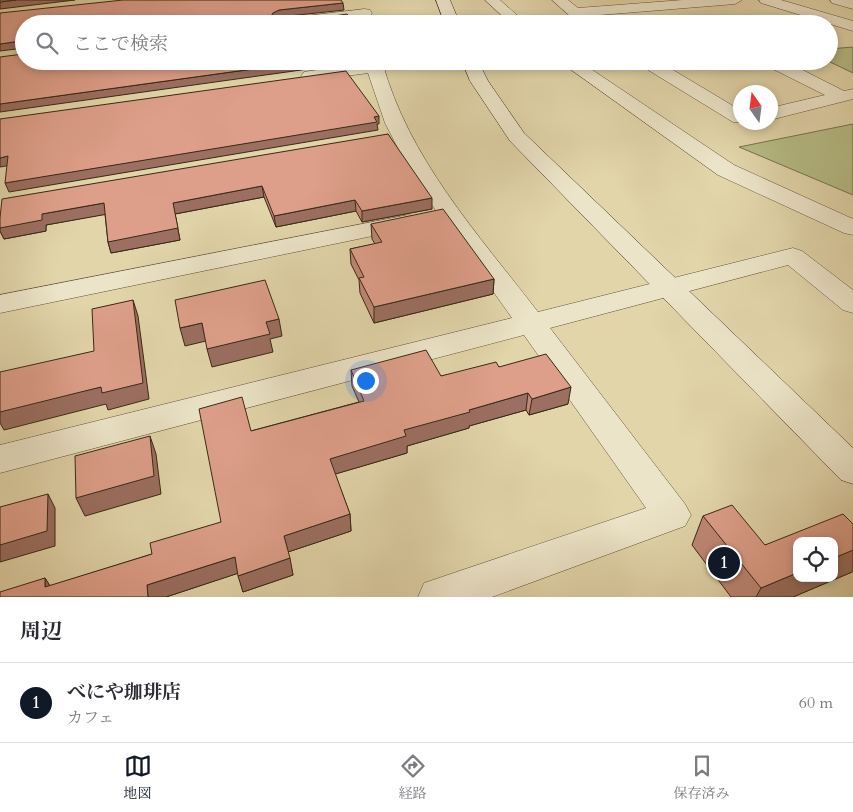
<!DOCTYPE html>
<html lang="ja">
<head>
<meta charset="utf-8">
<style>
	body { margin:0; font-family:Cardo,"Noto Serif JP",serif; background:#f2f2f3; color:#2b2b33 }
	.controls { position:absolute; right:15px; bottom:15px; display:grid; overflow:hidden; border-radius:10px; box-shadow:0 2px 8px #0003 }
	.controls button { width:45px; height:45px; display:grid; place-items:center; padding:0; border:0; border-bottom:1px solid #e1e1e2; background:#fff; color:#2b2b33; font:25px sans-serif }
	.compass { position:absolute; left:733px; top:85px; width:45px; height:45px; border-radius:50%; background:#fff; box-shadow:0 2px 8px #0003; rotate:346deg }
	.you { position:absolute; left:365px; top:380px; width:18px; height:18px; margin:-12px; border:4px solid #fff; border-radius:50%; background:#1a73e8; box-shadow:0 0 0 8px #1a73e833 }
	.badge { display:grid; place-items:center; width:32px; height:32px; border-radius:50%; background:#111827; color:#fff; font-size:16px; font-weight:700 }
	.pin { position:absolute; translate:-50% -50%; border:2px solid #fff; box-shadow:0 1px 5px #0006 }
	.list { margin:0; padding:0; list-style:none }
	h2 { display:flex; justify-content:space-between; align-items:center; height:65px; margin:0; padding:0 20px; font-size:21px }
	h2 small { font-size:16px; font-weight:400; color:#7c7c81 }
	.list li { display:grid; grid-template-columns:32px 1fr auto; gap:15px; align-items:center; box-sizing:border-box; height:80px; padding:0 20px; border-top:1px solid #e1e1e2 }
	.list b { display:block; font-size:19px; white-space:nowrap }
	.list p { margin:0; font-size:16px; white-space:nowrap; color:#7c7c81 }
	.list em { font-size:16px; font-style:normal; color:#7c7c81 }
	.icon { flex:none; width:28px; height:28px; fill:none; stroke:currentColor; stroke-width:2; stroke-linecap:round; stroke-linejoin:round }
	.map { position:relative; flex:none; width:853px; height:597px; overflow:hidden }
	.search { position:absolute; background:#fff; box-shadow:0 2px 8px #0003; left:15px; right:15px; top:15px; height:55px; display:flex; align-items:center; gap:12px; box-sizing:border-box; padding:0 18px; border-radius:28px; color:#7c7c81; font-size:19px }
	.sheet { height:145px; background:#fff }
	nav { display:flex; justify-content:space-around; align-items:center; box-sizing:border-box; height:70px; border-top:1px solid #e1e1e2; background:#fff; font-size:14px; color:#7c7c81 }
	nav a { display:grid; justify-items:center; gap:2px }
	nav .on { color:#111827 }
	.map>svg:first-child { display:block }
	.green { fill:#b6bc86; stroke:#78724e }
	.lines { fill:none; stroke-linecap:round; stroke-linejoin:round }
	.street-casing { stroke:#64533b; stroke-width:1 }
	.secondary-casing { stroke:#3a2816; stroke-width:1 }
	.street { fill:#ece4c8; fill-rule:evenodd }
	.secondary { fill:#ece4c8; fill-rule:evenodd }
	.wall { fill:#bf8977; stroke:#3a2816 }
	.shaded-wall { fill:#9b6f61; stroke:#3a2816 }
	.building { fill:#de9f8a; stroke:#3a2816 }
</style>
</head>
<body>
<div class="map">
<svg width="853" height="597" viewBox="0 0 853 597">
	<rect width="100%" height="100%" fill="#e2d5aa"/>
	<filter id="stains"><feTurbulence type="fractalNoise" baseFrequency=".004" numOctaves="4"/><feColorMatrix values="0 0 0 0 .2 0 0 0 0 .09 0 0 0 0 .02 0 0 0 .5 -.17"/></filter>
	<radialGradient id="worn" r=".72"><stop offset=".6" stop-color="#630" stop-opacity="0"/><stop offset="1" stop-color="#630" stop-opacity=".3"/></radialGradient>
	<g class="green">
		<path d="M853,47V73L828,61L829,49Z"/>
		<path d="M853,124V195L739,147Z"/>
	</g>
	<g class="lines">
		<defs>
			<g id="street">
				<path d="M485,0H500L527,24H511Z"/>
				<path d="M552,0H568L578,8L683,0H742L735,4L575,17L570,16Z"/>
				<path d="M759,0H781L853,21V31L761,3Z"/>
				<path d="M830,0H853V9L832,3Z"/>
				<path d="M365,9L370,10L372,13L370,16L316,24H273L275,21L280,19Z"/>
				<path d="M366,61H382C408,158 478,234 538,312L793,248L802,251L853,290V313L843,310L788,265L550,328L685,504L691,515L685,526L492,597H418L424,583L646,508L524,335L0,473V445L512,318L415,181L385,123L368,73L310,81L304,80L301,76L304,72L310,71L366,63Z"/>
				<path d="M559,61H579L734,165L853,219V235L844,233L718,175Z"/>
				<path d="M638,61H658L740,110V122H745H733L640,65Z"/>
				<path d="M763,61H785L844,91L853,89V99L770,120V108L825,95L765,65Z"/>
				<path d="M408,215L416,217L420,222L416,227L0,313V295Z"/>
			</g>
			<g id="secondary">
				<path d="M436,0H450L460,24H445Z"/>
				<path d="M462,61H478L488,81L524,133L853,448V484L841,480L510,141L470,81Z"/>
			</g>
		</defs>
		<use href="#street" class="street-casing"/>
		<use href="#secondary" class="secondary-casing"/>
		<use href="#street" class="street"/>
		<use href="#secondary" class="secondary"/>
	</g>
	<g class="wall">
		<path d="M388,134L432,209L362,222L356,211L276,227L264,197L175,214L180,240L111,253L108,242L105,214L46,225V231L4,239L0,231Z"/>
		<path d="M371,224L494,279L493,294L374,323L360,293L359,280L351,264L350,249L375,244L372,239Z"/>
		<path d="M499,367L568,404L529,415L526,410L469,426V428L407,446V453L335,474L350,514L351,531L288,552L293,575L243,592L238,573L166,597H0L45,578L50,586L152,554L221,522L251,431L359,402L352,386L351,370L441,376Z"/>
		<path d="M703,516L765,545L853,524V570L852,572L793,597H731L692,545Z"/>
	</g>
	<g class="shaded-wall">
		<path d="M16,0H75L0,9V2Z"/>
		<path d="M343,3L344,10L280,17L273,20L270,18L273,13L279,10Z"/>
		<path d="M21,41L24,48L0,51V44Z"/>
		<path d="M311,61H337V65L0,112V104Z"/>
		<path d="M379,116V124H377L378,130L9,192L5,183Z"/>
		<path d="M8,156L12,165L0,167V158Z"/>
		<path d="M262,186L264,197L175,214L180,240L111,253L108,242L173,203Z"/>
		<path d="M432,198V209L362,222V211Z"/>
		<path d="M355,200L356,211L276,227L274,216Z"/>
		<path d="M104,203L108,214L46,225V231L4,239L0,231V228L42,214Z"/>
		<path d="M494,279L493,294L374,323V307Z"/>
		<path d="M133,300L138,316L149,399L108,410L106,404L4,430L0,423V409L101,387Z"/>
		<path d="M279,319L282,336L270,339L273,352L212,367L207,349L266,322Z"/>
		<path d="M202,323L206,341L185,346L180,328Z"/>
		<path d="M571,387L568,404L529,415L532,399Z"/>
		<path d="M528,393L526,410L469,426V428L407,446V453L332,475L330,459L404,430L469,410Z"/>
		<path d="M150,436L156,454L161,494L85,516L76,498Z"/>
		<path d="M48,494L55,508V546L0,562V545Z"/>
		<path d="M350,514L351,531L288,552L284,536Z"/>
		<path d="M853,550V570L852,572L793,597H756L761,588L797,573V578H834V558Z"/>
		<path d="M235,557L239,573L166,597H148L147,585Z"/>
		<path d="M290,558L293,575L243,592L238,576Z"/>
		<path d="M45,578L55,594L45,587Z"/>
	</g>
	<g class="building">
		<path d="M0,0H16L0,2Z"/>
		<path d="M123,0H341L343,3L279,10L273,13L270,18L272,19H315L347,14L356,24H24V61H311L0,104V57L23,54V43L21,41L0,44V13Z"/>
		<path d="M346,71L379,116L374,117L377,122L5,183L8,156L0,158V119Z"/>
		<path d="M388,134L432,198L362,211L355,200L274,216L262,186L173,203L178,228L108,242L104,203L42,214V220L0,228V218L2,199Z"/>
		<path d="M443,209L494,279L374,307L359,278L364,277L350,249L382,242L371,224Z"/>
		<path d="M265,280L279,319L266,322L270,334L207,349L202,323L180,328L175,300Z"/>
		<path d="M133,300L143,383L102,393L101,387L0,412V372L94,351L92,309Z"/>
		<path d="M426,350L441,376L496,362L499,367L546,354L571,387L532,399L528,393L469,410L470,412L404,430L406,436L330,459L350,514L284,536L290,558L238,576L235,557L147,585L148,597H0V592L45,578V587L152,554L150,543L221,522L199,409L242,397L251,431L364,401L351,370Z"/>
		<path d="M150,436L154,476L76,498L75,456Z"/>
		<path d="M48,494L47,531L0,545V507Z"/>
		<path d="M732,505L765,545L843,514L853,524V550L834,558V541H797V573L761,588L703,516Z"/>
	</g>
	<rect width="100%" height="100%" filter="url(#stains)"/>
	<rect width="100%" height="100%" fill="url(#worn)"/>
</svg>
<div class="controls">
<button><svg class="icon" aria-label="locate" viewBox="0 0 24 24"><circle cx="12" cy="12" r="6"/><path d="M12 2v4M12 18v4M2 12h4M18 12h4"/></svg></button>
</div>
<svg class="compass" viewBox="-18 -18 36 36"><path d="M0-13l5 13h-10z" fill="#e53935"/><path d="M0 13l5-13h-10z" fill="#7c7c81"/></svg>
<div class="you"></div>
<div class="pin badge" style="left:724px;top:563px">1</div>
<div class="search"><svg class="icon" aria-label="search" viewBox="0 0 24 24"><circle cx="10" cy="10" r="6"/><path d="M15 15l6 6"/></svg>ここで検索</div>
</div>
<section class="sheet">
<h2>周辺<small></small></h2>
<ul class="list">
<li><span class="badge">1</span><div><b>べにや珈琲店</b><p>カフェ</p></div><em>60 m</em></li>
</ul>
</section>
<nav>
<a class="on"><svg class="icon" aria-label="map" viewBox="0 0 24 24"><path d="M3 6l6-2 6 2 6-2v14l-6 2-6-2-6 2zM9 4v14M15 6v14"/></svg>地図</a>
<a><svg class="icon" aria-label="directions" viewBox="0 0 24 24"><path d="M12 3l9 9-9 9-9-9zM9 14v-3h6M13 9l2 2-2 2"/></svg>経路</a>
<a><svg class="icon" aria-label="saved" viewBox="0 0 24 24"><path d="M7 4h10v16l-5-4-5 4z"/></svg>保存済み</a>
</nav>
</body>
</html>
